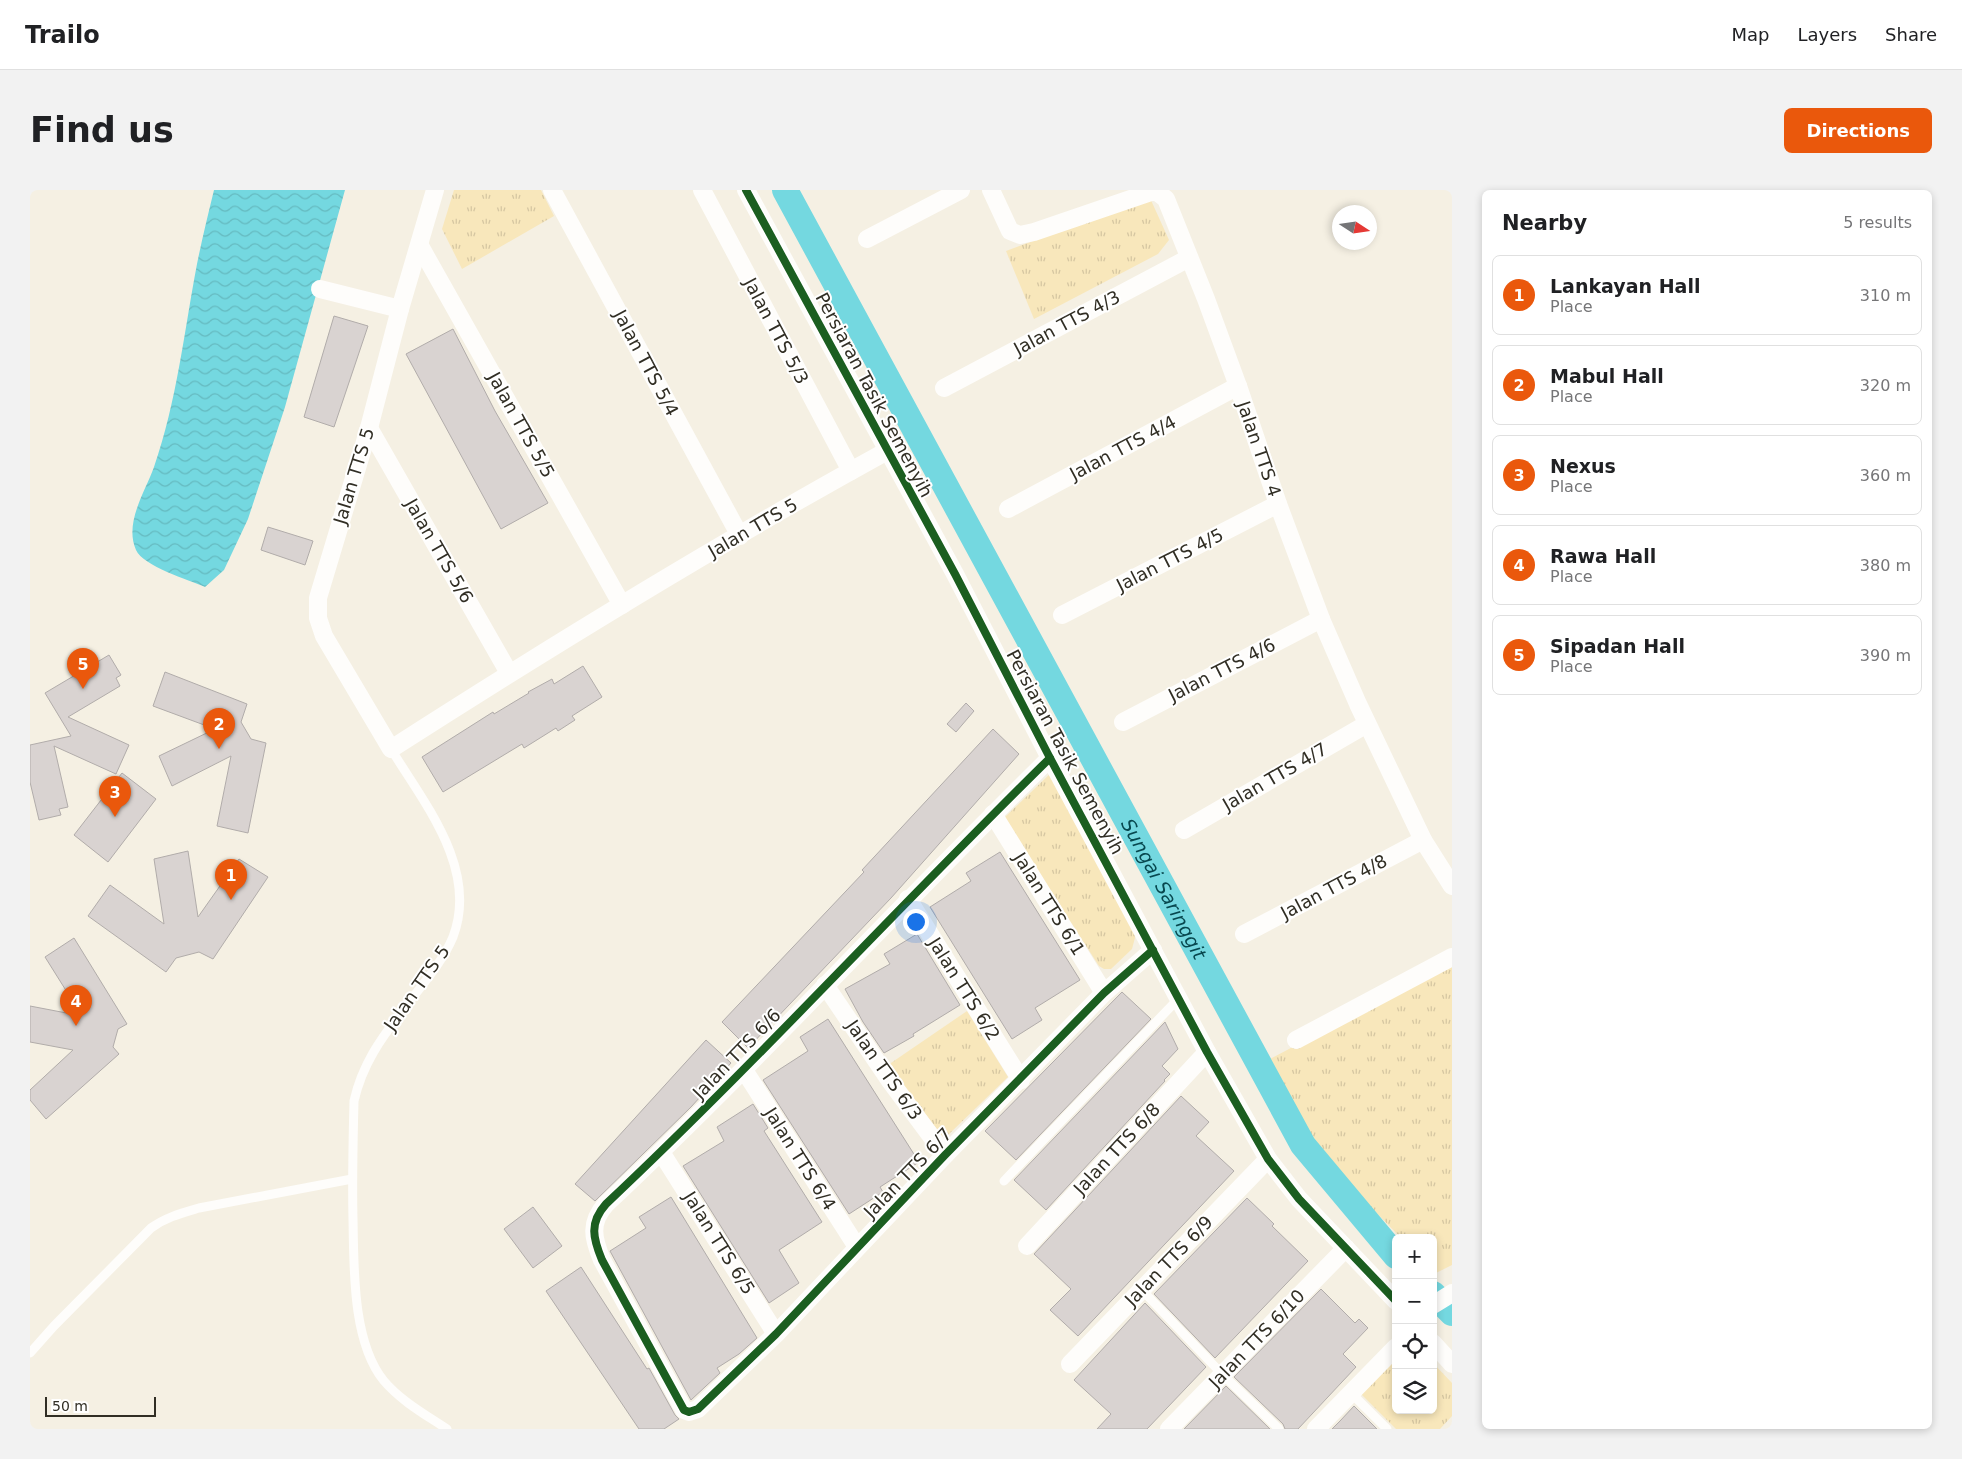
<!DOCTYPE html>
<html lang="en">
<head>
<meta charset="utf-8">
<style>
	body { margin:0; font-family:"DejaVu Sans",sans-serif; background:#f2f2f2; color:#202124 }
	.controls { position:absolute; right:15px; bottom:15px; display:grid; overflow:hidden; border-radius:8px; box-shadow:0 2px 8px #0003 }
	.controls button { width:45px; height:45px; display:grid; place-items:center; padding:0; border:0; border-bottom:1px solid #e0e0e0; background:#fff; color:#202124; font:25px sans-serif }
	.compass { position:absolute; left:1302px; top:15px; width:45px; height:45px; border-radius:50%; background:#fff; box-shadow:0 2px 8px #0003; rotate:102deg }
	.scale { position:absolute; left:15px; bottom:12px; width:111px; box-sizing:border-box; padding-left:5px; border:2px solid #312e24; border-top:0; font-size:14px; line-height:18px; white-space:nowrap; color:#312e24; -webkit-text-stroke:4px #fff; paint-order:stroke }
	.you { position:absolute; left:885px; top:731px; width:18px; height:18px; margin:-12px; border:4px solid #fff; border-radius:50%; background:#1a73e8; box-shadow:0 0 0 8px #1a73e833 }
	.badge { display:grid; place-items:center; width:32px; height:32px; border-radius:50%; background:#ea580c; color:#fff; font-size:16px; font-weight:700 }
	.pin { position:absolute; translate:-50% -41px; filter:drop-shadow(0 1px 2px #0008) }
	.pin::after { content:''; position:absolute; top:26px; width:18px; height:15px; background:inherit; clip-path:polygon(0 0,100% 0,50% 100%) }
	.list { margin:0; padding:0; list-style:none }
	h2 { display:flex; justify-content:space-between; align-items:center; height:65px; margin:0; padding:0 20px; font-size:21px }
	h2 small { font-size:16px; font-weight:400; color:#757577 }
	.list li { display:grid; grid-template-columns:32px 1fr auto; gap:15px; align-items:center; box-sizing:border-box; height:80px; margin:0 10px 10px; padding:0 10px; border:1px solid #e0e0e0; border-radius:8px }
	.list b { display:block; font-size:19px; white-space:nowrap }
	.list p { margin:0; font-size:16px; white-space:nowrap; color:#757577 }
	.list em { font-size:16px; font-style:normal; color:#757577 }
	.icon { flex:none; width:28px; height:28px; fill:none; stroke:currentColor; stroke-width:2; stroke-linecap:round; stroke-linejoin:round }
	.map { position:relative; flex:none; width:1422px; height:1239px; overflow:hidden; border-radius:8px }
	header { display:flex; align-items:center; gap:30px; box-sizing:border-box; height:70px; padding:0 25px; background:#fff; border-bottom:1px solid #e0e0e0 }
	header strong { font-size:24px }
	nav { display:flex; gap:28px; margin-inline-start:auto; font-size:18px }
	.intro { display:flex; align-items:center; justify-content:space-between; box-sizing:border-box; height:120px; padding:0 30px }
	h1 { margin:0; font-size:35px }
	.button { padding:12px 22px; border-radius:8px; background:#ea580c; color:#fff; font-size:18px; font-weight:700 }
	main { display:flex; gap:30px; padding:0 30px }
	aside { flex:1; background:#fff; border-radius:8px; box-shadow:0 2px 8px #0003 }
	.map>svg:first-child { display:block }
	.grass { fill:url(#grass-tufts) }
	.water { fill:url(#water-waves) }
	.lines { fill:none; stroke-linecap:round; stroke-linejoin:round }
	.river { stroke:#74d8e0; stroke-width:26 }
	.building { fill:#d9d3d1; stroke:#b1acaa }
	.lane { stroke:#fefdfb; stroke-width:9 }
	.street { stroke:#fefdfb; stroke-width:18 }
	.cycleway-casing { stroke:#fff; stroke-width:11 }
	.cycleway { stroke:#1b5e20; stroke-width:8 }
	.labels { text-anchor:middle; stroke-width:4; stroke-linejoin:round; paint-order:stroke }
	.street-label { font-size:18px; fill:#312e24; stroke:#fff }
	.water-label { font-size:19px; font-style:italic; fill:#08484f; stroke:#fff }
</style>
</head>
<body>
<header>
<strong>Trailo</strong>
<nav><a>Map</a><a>Layers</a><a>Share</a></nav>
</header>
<div class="intro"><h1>Find us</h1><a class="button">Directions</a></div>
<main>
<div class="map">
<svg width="1422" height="1239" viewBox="0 0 1422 1239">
	<defs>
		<pattern id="grass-tufts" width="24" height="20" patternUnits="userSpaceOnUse" patternTransform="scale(1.25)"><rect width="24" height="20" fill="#f8e7bb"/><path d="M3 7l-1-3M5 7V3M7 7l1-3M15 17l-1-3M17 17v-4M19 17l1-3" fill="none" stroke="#d5c6a1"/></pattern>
		<pattern id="water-waves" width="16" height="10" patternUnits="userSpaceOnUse" patternTransform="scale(1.25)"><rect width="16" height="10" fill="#74d8e0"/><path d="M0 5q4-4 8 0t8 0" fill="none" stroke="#65bac0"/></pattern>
	</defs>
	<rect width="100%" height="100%" fill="#f5f0e3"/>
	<g class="grass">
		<path d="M424,0H511L524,26L432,79L412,39Z"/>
		<path d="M1120,8L1139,50L1128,64L1004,129L976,61Z"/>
		<path d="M1024,580L1106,744L1102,759L1081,779H1074L1069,776L974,628Z"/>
		<path d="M1422,773V1075L1406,1083L1403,1080V1048H1371L1291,966L1238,870Z"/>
		<path d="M937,821L978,887L917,946L913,947L858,875Z"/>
		<path d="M1366,1167V1220H1403V1173L1422,1193V1226L1410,1239H1366L1331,1204Z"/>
	</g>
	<path class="water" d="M184,0H315L255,217L218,329L194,380L175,397C159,390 113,376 106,360C94,333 115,302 124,277C147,211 154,142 167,74C172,49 178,25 184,0Z"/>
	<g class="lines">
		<g class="river">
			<path id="s1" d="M755,0L1273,955L1366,1066"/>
			<path d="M1403,1104L1422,1123"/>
		</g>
	</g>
	<g class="building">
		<path d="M304,126L338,136L304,237L274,227Z"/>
		<path d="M423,139L465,221L518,313L471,339L376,164Z"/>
		<path d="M238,337L283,351L275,375L231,360Z"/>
		<path d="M79,465L91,485L86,488L90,496L38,527L99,555L86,584L24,556L38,617L29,619L31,625L9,630L0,592V555L41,546L15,503Z"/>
		<path d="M553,476L572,507L542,526L545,530L528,541L526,538L494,558L492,554L413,602L392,567L463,522L464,524L499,503L498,502L522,489L524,494Z"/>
		<path d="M135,482L217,514L211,532L221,549L236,553L218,643L187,636L201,566L142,596L129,566L185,539L123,516Z"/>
		<path d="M936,513L944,521L926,542L917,534Z"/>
		<path d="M963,539L989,564L861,708L718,858L692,832L834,682L832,680Z"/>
		<path d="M92,583L126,609L78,672L44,645Z"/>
		<path d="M158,661L168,727L209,669L238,687L183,769L169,762L146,768L136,782L58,726L80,695L134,734L124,669Z"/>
		<path d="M970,662L1050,790L1005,818L1012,830L982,849L900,717L941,691L936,683Z"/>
		<path d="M887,744L930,815L883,844L884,846L854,863L833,832L815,799L860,774L854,764Z"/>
		<path d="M44,748L97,834L88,839L83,857L89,864L16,929L0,910V900L43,860L0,852V816L52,826L15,767Z"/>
		<path d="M1092,802L1121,829L986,970L955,941Z"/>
		<path d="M798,829L889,972L850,997L853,1002L819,1024L733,890L778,861L770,847Z"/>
		<path d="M1135,832L1148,859L1132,876L1140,884L1134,890L1135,891L1016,1020L984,990Z"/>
		<path d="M676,850L701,873L661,917L565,1011L545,994Z"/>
		<path d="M1151,906L1179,932L1166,946L1204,981L1048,1146L1020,1120L1041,1099L1004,1064Z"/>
		<path d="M723,914L738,938L734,941L792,1032L749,1060L769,1093L739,1113L653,976L694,951L687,937Z"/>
		<path d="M641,1007L727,1148L709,1164L687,1178L690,1183L661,1210L580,1061L616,1038L609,1027Z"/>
		<path d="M1217,1008L1244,1034L1242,1036L1278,1071L1185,1168L1124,1104Z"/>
		<path d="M503,1017L532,1056L503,1078L474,1039Z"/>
		<path d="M551,1077L617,1179L619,1178L645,1225L649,1229L634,1239H609L516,1101Z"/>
		<path d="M1291,1099L1325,1133L1329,1129L1338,1138L1313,1164L1326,1177L1268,1239H1255L1253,1234L1204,1187Z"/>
		<path d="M1115,1113L1176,1177L1117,1239H1067L1081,1224L1044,1190Z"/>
		<path d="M1196,1196L1240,1239H1154Z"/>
		<path d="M1324,1216L1347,1239H1302L1310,1231Z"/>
	</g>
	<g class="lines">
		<g class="lane">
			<path d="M361,559C394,613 449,679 423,747C412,773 391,796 374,819C351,848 332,875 324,911C323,951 322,990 323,1029C324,1077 322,1152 354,1191C371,1211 396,1225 417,1239"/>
			<path d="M974,991L1149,808"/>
			<path d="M1111,1099L1192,1184L1249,1239"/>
			<path d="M0,1163L24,1136L121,1038C136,1027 152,1023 169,1018L322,989"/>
			<path d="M1321,1203L1357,1239"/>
		</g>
		<g class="street">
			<path d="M405,0L370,119L339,238L288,408V428L294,446L361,559C523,455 688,354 857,261"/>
			<path d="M522,0L710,346"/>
			<path d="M672,0L821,281"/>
			<path d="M716,0L925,384L1020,568L1177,862L1238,969L1269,1009L1366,1111"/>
			<path d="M961,0L980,41L990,45L1004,42L1121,2H1127L1136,9L1176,109L1208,196L1248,314L1291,429L1328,514L1393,650L1422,696"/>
			<path d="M837,49L931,0"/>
			<path d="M390,56L592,415"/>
			<path d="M290,99L370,119"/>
			<path d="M914,198L1159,68"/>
			<path d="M339,238L479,483"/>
			<path d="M978,319L1208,196"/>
			<path d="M1032,425L1248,314"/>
			<path d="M1093,532L1291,429"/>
			<path d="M1020,568C870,715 729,870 576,1014C559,1033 563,1048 572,1070L654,1220L659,1222L668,1219L746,1144L915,965L1074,803L1123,760"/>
			<path d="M963,624L1074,803"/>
			<path d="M1154,640L1337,534"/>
			<path d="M878,709L991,890"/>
			<path d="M1214,744L1393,650"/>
			<path d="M795,795L860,891L915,965"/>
			<path d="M1266,850L1422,767"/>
			<path d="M714,880L827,1057"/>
			<path d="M631,962L746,1144"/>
			<path d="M997,1056L1177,862"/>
			<path d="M1403,1115L1422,1103"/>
			<path d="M1403,1153L1422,1174"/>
			<path d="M1040,1174L1238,969"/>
			<path d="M1139,1239L1316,1058"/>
			<path d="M1286,1239L1366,1157"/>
		</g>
		<defs>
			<g id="cycleway">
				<path d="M716,0L925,384L1020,568L1177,862L1238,969L1269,1009L1366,1111"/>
				<path d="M1020,568C870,715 729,870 576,1014C559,1033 563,1048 572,1070L654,1220L659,1222L668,1219L746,1144L915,965L1074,803L1123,760"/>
			</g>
		</defs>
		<use href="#cycleway" class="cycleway-casing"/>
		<use href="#cycleway" class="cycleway"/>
	</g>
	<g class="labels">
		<g class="street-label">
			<text transform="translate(1037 133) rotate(-28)" y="6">Jalan TTS 4/3</text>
			<text transform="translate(746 141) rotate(62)" y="6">Jalan TTS 5/3</text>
			<text transform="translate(616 173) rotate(62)" y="6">Jalan TTS 5/4</text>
			<text transform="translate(844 205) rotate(62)" y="6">Persiaran Tasik Semenyih</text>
			<text transform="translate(491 235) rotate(61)" y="6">Jalan TTS 5/5</text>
			<text transform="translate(1093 258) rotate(-28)" y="6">Jalan TTS 4/4</text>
			<text transform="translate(1229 259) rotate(71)" y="6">Jalan TTS 4</text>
			<text transform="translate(324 286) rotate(-73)" y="6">Jalan TTS 5</text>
			<text transform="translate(723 338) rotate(-30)" y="6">Jalan TTS 5</text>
			<text transform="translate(409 361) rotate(60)" y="6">Jalan TTS 5/6</text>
			<text transform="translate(1140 370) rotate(-27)" y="6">Jalan TTS 4/5</text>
			<text transform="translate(1192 480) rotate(-27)" y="6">Jalan TTS 4/6</text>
			<text transform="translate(1035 562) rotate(62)" y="6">Persiaran Tasik Semenyih</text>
			<text transform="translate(1245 587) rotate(-30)" y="6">Jalan TTS 4/7</text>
			<text transform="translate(1304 697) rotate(-28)" y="6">Jalan TTS 4/8</text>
			<text transform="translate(1019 714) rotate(58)" y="6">Jalan TTS 6/1</text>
			<text transform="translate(387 798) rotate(-55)" y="6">Jalan TTS 5</text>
			<text transform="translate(934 799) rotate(58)" y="6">Jalan TTS 6/2</text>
			<text transform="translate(707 864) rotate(-46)" y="6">Jalan TTS 6/6</text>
			<text transform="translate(854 880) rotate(55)" y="6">Jalan TTS 6/3</text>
			<text transform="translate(1087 959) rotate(-47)" y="6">Jalan TTS 6/8</text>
			<text transform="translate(770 969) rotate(58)" y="6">Jalan TTS 6/4</text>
			<text transform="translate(878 983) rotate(-46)" y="6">Jalan TTS 6/7</text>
			<text transform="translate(689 1053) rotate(58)" y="6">Jalan TTS 6/5</text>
			<text transform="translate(1139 1071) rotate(-46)" y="6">Jalan TTS 6/9</text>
			<text transform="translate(1227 1149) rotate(-46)" y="6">Jalan TTS 6/10</text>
		</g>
		<g class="water-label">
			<text dy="7" stroke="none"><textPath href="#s1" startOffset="795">Sungai Saringgit</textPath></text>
		</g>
	</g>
</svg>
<div class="controls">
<button>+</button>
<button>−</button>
<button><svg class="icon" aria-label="locate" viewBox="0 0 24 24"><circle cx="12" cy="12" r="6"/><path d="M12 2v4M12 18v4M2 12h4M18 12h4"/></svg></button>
<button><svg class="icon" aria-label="layers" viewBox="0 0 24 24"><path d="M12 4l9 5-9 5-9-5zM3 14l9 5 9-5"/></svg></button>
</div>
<svg class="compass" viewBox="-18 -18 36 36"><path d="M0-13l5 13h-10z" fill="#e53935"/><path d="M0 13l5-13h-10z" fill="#757577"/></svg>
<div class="scale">50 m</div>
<div class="you"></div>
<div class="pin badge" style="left:201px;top:710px">1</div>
<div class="pin badge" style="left:189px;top:559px">2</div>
<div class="pin badge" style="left:85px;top:627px">3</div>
<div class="pin badge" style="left:46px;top:836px">4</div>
<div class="pin badge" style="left:53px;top:499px">5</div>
</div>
<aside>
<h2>Nearby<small>5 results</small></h2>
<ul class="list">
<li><span class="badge">1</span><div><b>Lankayan Hall</b><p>Place</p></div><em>310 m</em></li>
<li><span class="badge">2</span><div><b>Mabul Hall</b><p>Place</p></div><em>320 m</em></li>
<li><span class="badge">3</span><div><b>Nexus</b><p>Place</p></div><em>360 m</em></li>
<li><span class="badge">4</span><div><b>Rawa Hall</b><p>Place</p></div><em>380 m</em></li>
<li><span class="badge">5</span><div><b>Sipadan Hall</b><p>Place</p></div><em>390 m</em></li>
</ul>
</aside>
</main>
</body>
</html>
